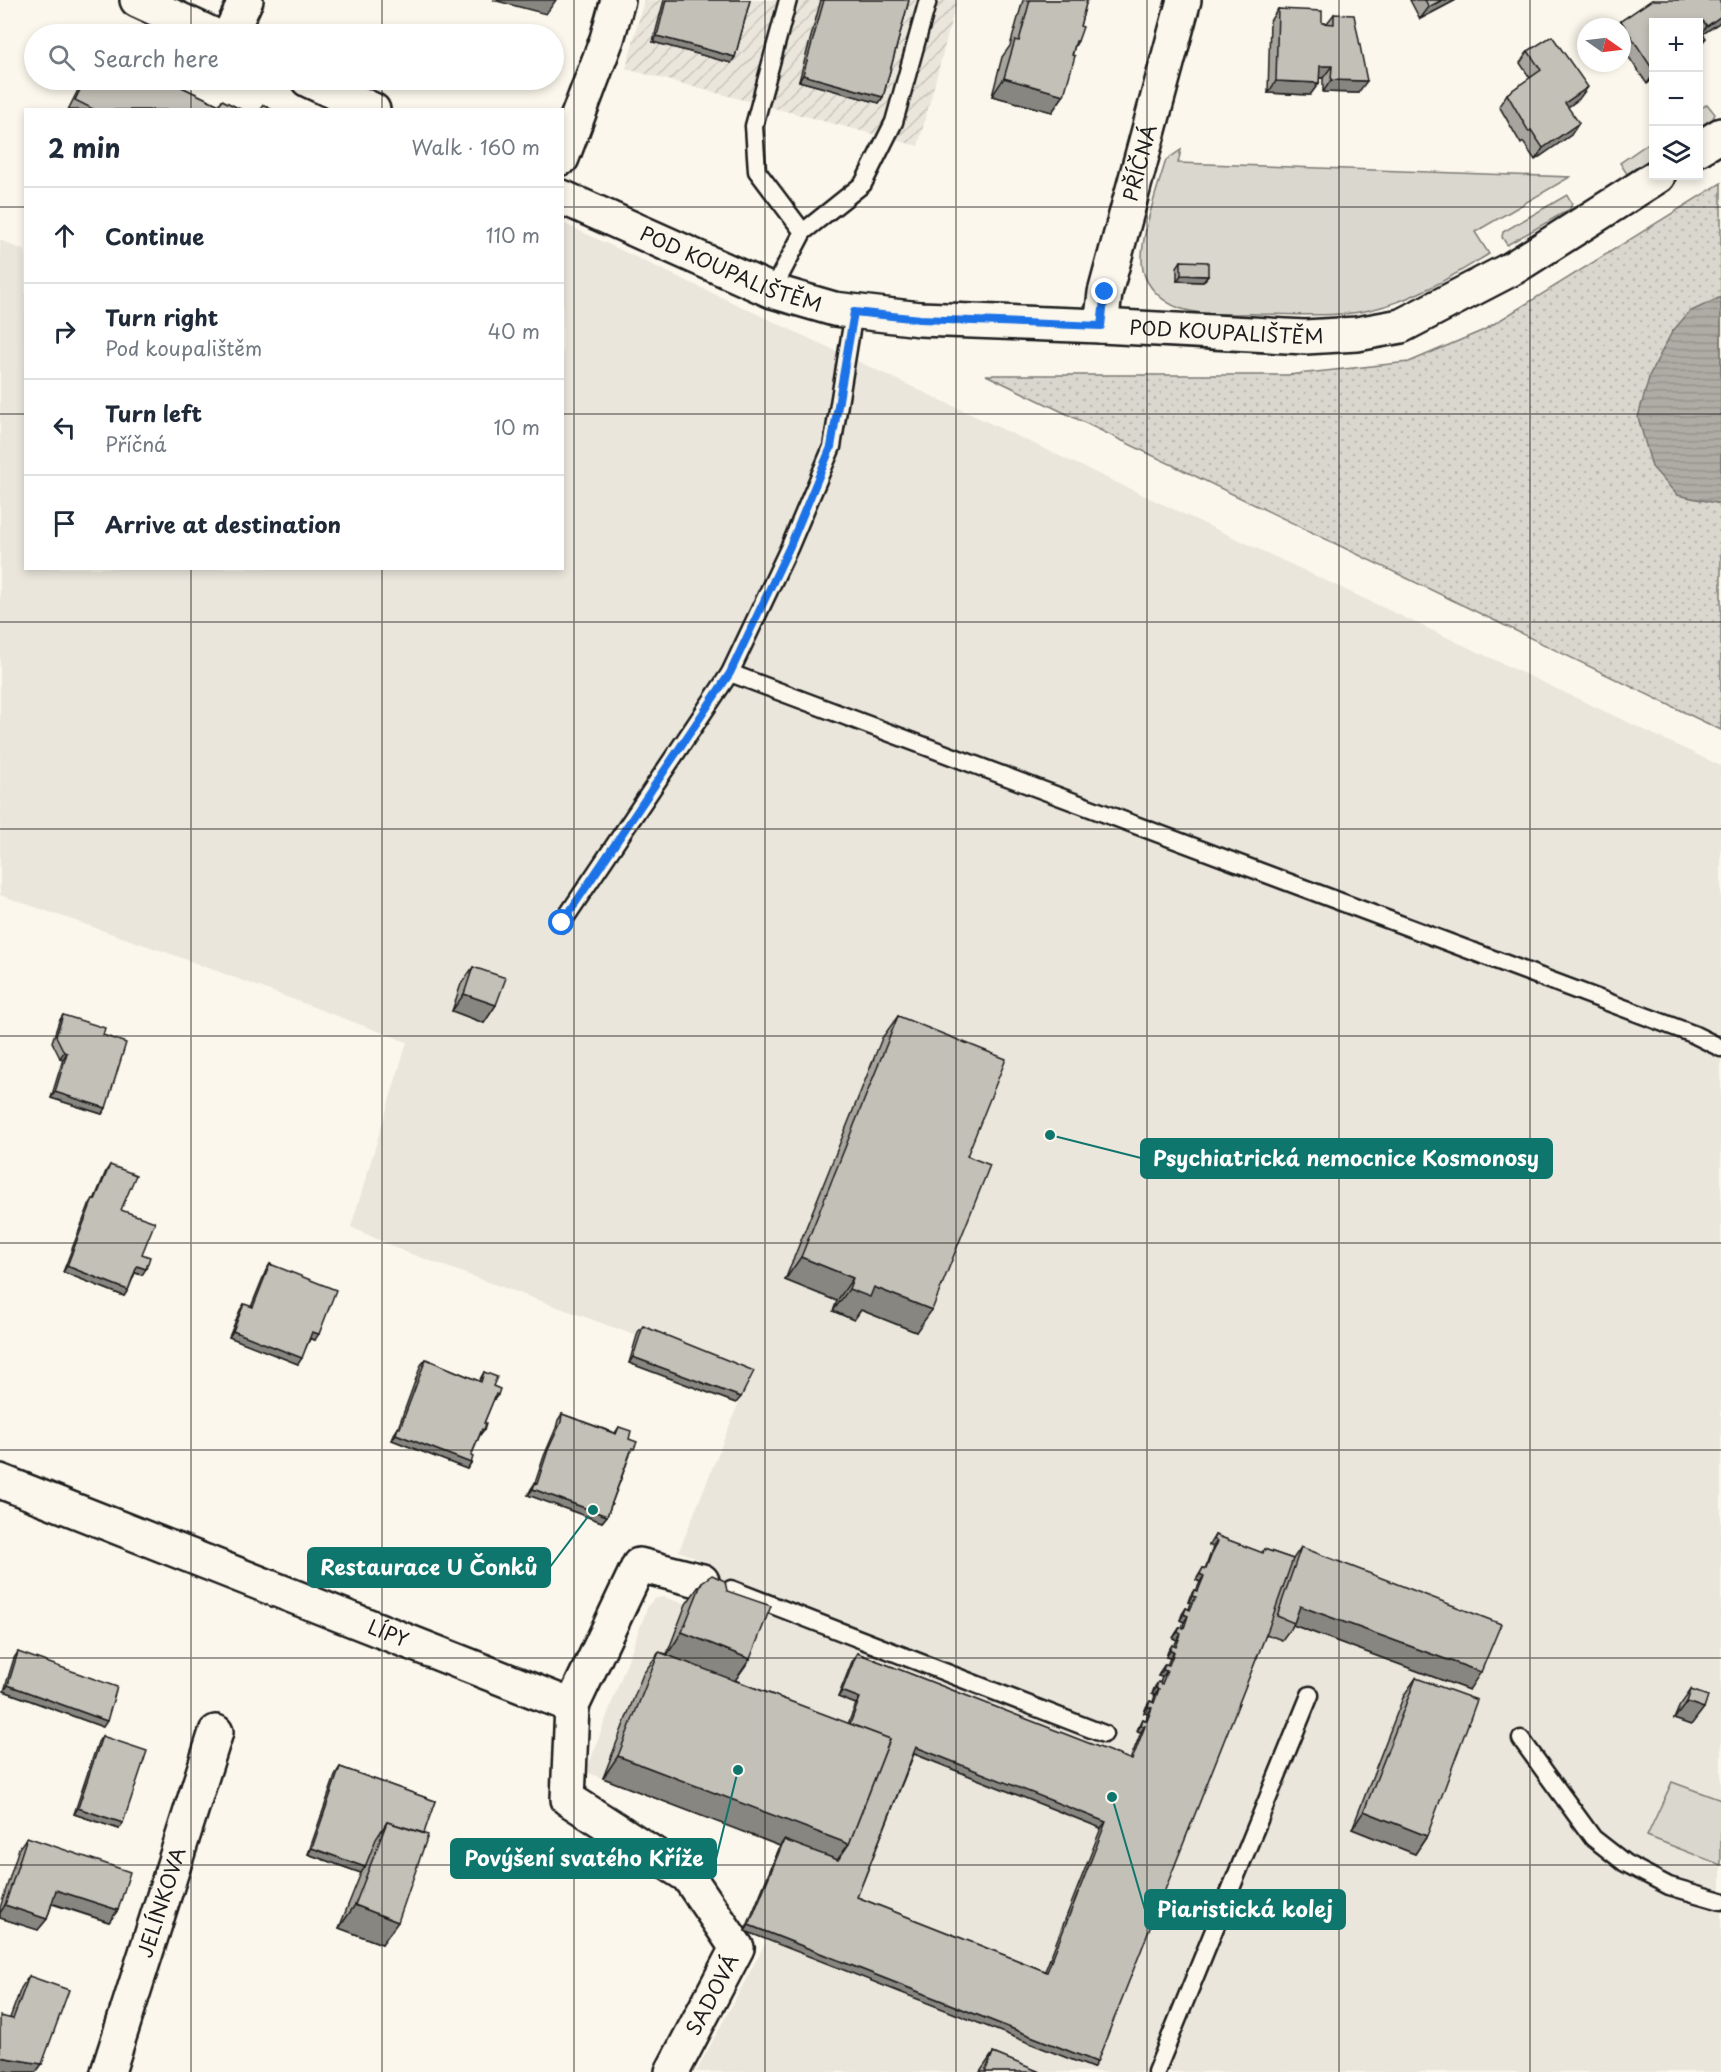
<!DOCTYPE html>
<html lang="en">
<head>
<meta charset="utf-8">
<style>
	body { margin:0; font-family:"Playpen Sans",sans-serif; background:#f6f6f7; color:#1f2937 }
	.controls { position:absolute; right:18px; top:18px; display:grid; overflow:hidden; border-radius:0px; box-shadow:0 3px 9px #0003 }
	.controls button { width:54px; height:54px; display:grid; place-items:center; padding:0; border:0; border-bottom:2px solid #e0e1e3; background:#fff; color:#1f2937; font:30px sans-serif }
	.compass { position:absolute; left:1577px; top:18px; width:54px; height:54px; border-radius:50%; background:#fff; box-shadow:0 3px 9px #0003; rotate:104deg }
	.stop { position:absolute; width:18px; height:18px; margin:-14px; border:4px solid #1a73e8; border-radius:50%; background:#fff }
	.stop.end { background:#1a73e8; border-color:#fff; box-shadow:0 2px 6px #0008 }
	.list { margin:0; padding:0; list-style:none }
	h2 { display:flex; justify-content:space-between; align-items:center; height:78px; margin:0; padding:0 24px; font-size:26px }
	h2 small { font-size:20px; font-weight:400; color:#747a83 }
	.list li { display:grid; grid-template-columns:39px 1fr auto; gap:18px; align-items:center; box-sizing:border-box; height:96px; padding:0 24px; border-top:2px solid #e0e1e3 }
	.list b { display:block; font-size:22px; white-space:nowrap }
	.list p { margin:0; font-size:20px; white-space:nowrap; color:#747a83 }
	.list em { font-size:20px; font-style:normal; color:#747a83 }
	.icon { flex:none; width:33px; height:33px; fill:none; stroke:currentColor; stroke-width:2; stroke-linecap:round; stroke-linejoin:round }
	.map { position:relative; flex:none; width:1721px; height:2072px; overflow:hidden }
	.search { position:absolute; background:#fff; box-shadow:0 3px 9px #0003; left:24px; top:24px; width:540px; height:66px; display:flex; align-items:center; gap:15px; box-sizing:border-box; padding:0 21px; border-radius:33px; color:#747a83; font-size:22px }
	.panel { position:absolute; background:#fff; box-shadow:0 3px 9px #0003; left:24px; top:108px; width:540px; height:462px; border-radius:0px }
	.map>svg:first-child { display:block }
	.built { fill:#eae6dc }
	.industrial { fill:url(#industrial-furrows) }
	.green { fill:#dad7ce; stroke:#7b7a75; stroke-width:1.5 }
	.park { fill:url(#park-dots); stroke:#7b7a75; stroke-width:1.5 }
	.water { fill:url(#water-rules); stroke:#74726e; stroke-width:1.5 }
	.lines { fill:none; stroke-linecap:round; stroke-linejoin:round }
	.service-casing { stroke:#1c1c1c; stroke-width:21 }
	.minor-casing { stroke:#1c1c1c; stroke-width:38 }
	.service { stroke:#fbf7ec; stroke-width:16 }
	.minor { stroke:#fbf7ec; stroke-width:33 }
	.wall { fill:#a8a59e; stroke:#1c1c1c; stroke-width:1.5; fill-rule:evenodd }
	.shaded-wall { fill:#888681; stroke:#1c1c1c; stroke-width:1.5 }
	.building { fill:#c3c0b8; stroke:#1c1c1c; stroke-width:1.5; fill-rule:evenodd }
	.route { stroke:#1a73e8; stroke-width:8 }
	.grid { fill:none; stroke:#1c1c1c; stroke-width:1.5; stroke-opacity:0.55 }
	.labels { text-anchor:middle; stroke-width:4.5; stroke-linejoin:round; paint-order:stroke }
	.street-label { font-size:20px; fill:#1c1c1c; stroke:#fbf7ec }
	.leader { fill:none; stroke:#0f766e; stroke-width:2 }
	.callout-dot { fill:#0f766e; stroke:#fbf7ec; stroke-width:2 }
	.callout { fill:#0f766e; stroke:#0f766e; stroke-width:2 }
	.callout-label { font-size:21px; text-anchor:middle; font-weight:bold; fill:#fff }
</style>
</head>
<body>
<div class="map">
<svg width="1721" height="2072" viewBox="0 0 1721 2072">
	<defs>
		<pattern id="industrial-furrows" width="10" height="10" patternUnits="userSpaceOnUse" patternTransform="scale(1.5)"><rect width="10" height="10" fill="#eae6dc"/><path d="M-1 1l2-2M0 10L10 0M9 11l2-2" fill="none" stroke="#c8c5bc"/></pattern>
		<pattern id="park-dots" width="8" height="8" patternUnits="userSpaceOnUse" patternTransform="scale(1.5)"><rect width="8" height="8" fill="#dad7ce"/><path d="M2 2h.1M6 6h.1" fill="none" stroke="#bab8b0" stroke-width="1.8" stroke-linecap="round"/></pattern>
		<pattern id="water-rules" width="6" height="5" patternUnits="userSpaceOnUse" patternTransform="scale(1.5)"><rect width="6" height="5" fill="#afaca5"/><path d="M0 2.5h6" fill="none" stroke="#96938d"/></pattern>
	</defs>
	<rect width="100%" height="100%" fill="#fbf7ec"/>
	<filter id="ink" filterUnits="userSpaceOnUse"><feTurbulence type="fractalNoise" baseFrequency=".0167" numOctaves="2"/><feDisplacementMap in="SourceGraphic" scale="12" xChannelSelector="R" yChannelSelector="G"/><feConvolveMatrix kernelMatrix="1 2 1 2 8 2 1 2 1" color-interpolation-filters="sRGB"/></filter>
	<g filter="url(#ink)">
		<path class="built" d="M563,223L1721,766V2072H696L767,1940L745,1931L779,1847L586,1772L648,1606L654,1599L663,1597L686,1604L696,1598L708,1563L679,1551L749,1377L639,1332L637,1336L403,1251L351,1227L407,1042L171,954L0,895V240L25,251L26,568H562Z"/>
		<path class="industrial" d="M644,0H957L918,146L626,69Z"/>
		<g class="green">
			<path d="M1707,104L1715,114L1712,120L1699,129V110Z"/>
			<path d="M1653,140V157L1627,174L1620,163Z"/>
			<path d="M1181,150L1178,163L1570,177L1475,232L1489,254C1452,276 1416,299 1374,309C1340,318 1296,314 1261,314C1234,313 1205,317 1179,308C1163,302 1147,288 1143,270C1137,245 1158,187 1166,160Z"/>
			<path d="M1567,195L1572,203L1570,209L1507,245L1502,237L1503,232Z"/>
			<path d="M1672,1782L1721,1800V1865L1647,1836Z"/>
		</g>
		<path class="park" d="M1721,183V730L986,375H1288L1409,362L1484,330Z"/>
		<path class="water" d="M1721,297V504L1677,495L1652,467L1638,417L1650,374L1672,332L1689,312Z"/>
		<g class="lines">
			<defs>
				<g id="service">
					<path d="M788,0L754,126L757,171L803,232"/>
					<path d="M772,291L803,232L863,184L894,122L928,0"/>
					<path d="M730,673L1693,1034L1721,1048"/>
					<path d="M562,923L730,673L790,546L832,447L854,312"/>
					<path d="M731,1589L1104,1734"/>
					<path d="M1521,1739L1593,1838L1625,1863L1669,1886L1721,1901"/>
					<path d="M1156,2072L1310,1695"/>
				</g>
				<g id="minor">
					<path d="M137,0L211,34"/>
					<path d="M230,34L246,0"/>
					<path d="M308,80L373,110"/>
					<path d="M1698,149L1721,135"/>
					<path d="M562,158L607,39L618,0"/>
					<path id="s1" d="M562,197L772,291L834,309L920,319L1101,326L1305,337L1357,334L1401,326L1513,268L1658,176"/>
					<path id="s2" d="M1101,326L1105,293L1184,0"/>
					<path id="s3" d="M0,1481L572,1706"/>
					<path id="s4" d="M108,2072L216,1732"/>
					<path id="s5" d="M672,2072L737,1948L688,1876L568,1799L572,1706L639,1565L702,1581"/>
				</g>
			</defs>
			<use href="#service" class="service-casing"/>
			<use href="#minor" class="minor-casing"/>
			<use href="#service" class="service"/>
			<use href="#minor" class="minor"/>
		</g>
		<g class="wall">
			<path d="M664,0H750L735,57L731,63L653,42Z"/>
			<path d="M821,0H909L883,97L879,103L799,81Z"/>
			<path d="M1023,0H1088L1086,3L1080,26L1078,41L1074,48L1064,95L1052,112L992,96L1002,57L1010,46Z"/>
			<path d="M1410,0H1456L1420,19Z"/>
			<path d="M1652,0L1719,23L1703,34L1653,22V79L1647,84L1622,47V27H1617L1621,21Z"/>
			<path d="M1278,9L1322,23H1327L1334,14L1358,93L1323,92V78H1319V83L1310,95L1268,93L1270,21Z"/>
			<path d="M1528,51L1579,99L1568,107L1571,135L1535,160L1523,142L1521,144L1499,106L1507,94L1530,78L1520,63Z"/>
			<path d="M83,80H167L219,105L222,100L242,110H68Z"/>
			<path d="M1181,261L1208,276L1203,282L1177,281V267Z"/>
			<path d="M473,967L496,1005L484,1023L452,1011L461,984Z"/>
			<path d="M63,1015L103,1035L106,1108L102,1114L51,1098L63,1059L60,1058L52,1042L59,1021Z"/>
			<path d="M898,1016L967,1156L916,1332L861,1310L854,1320L833,1311L837,1301L785,1280L882,1038Z"/>
			<path d="M110,1165L121,1210L142,1254V1275L135,1273L128,1290L124,1296L63,1272L89,1205L93,1199L94,1200L106,1171Z"/>
			<path d="M270,1264L315,1340L310,1339L298,1364L229,1337L240,1310L244,1304L251,1307L266,1270Z"/>
			<path d="M643,1326L736,1403L629,1363L638,1332Z"/>
			<path d="M426,1359L479,1381L484,1372L498,1395L493,1401L484,1423V1430L480,1435L471,1456V1463L467,1469L392,1440L394,1434L398,1428L421,1365Z"/>
			<path d="M562,1414L615,1433L619,1427L629,1439L630,1455L607,1516L602,1522L528,1495L531,1489L535,1483L544,1456L556,1428L558,1420Z"/>
			<path d="M1215,1535L1262,1553L1264,1549L1293,1559L1301,1547L1469,1690L1293,1625L1282,1640L1266,1634L1093,2068L745,1931L780,1846L603,1778L643,1674L659,1652L667,1654L686,1604L702,1582L727,1591L750,1659L735,1680L848,1724L856,1704L838,1697L853,1659L857,1653L1130,1760L1141,1732L1137,1731L1139,1725L1143,1719L1146,1720L1148,1714L1144,1713L1146,1707L1150,1701L1153,1702L1155,1695L1152,1694L1154,1688L1158,1682L1160,1683L1162,1677L1158,1676L1161,1670L1165,1664L1167,1665L1170,1658L1166,1657L1168,1651L1172,1645L1174,1646L1177,1640L1173,1638L1176,1633L1180,1627L1182,1628L1184,1622L1180,1620L1182,1614L1186,1608L1189,1609L1191,1603L1188,1602L1190,1596L1194,1590L1196,1591L1200,1582L1196,1580L1203,1568L1205,1569L1213,1547L1209,1545ZM914,1754L1101,1828L1045,1971L857,1897Z"/>
			<path d="M18,1652L103,1727L4,1691L14,1658Z"/>
			<path d="M1416,1678L1427,1836L1415,1854L1352,1829L1404,1695Z"/>
			<path d="M1691,1690V1725L1674,1719L1679,1707Z"/>
			<path d="M102,1736L119,1829L74,1814L98,1742Z"/>
			<path d="M340,1767L435,1801L382,1944L339,1928L361,1873L308,1854L336,1773Z"/>
			<path d="M27,1837L118,1910L109,1922L52,1904L47,1919L38,1930L0,1918V1908L19,1848Z"/>
			<path d="M29,1976L42,2064L36,2072H10V2018L21,1988Z"/>
			<path d="M993,2053L1040,2072H980Z"/>
		</g>
		<g class="shaded-wall">
			<path d="M493,0H556L546,14Z"/>
			<path d="M1442,0H1456L1420,19L1429,7Z"/>
			<path d="M1721,16V20L1719,23L1698,37L1707,26Z"/>
			<path d="M657,36L735,57L731,63L653,42Z"/>
			<path d="M1706,38L1698,48V42Z"/>
			<path d="M1320,66H1332L1323,78L1311,77Z"/>
			<path d="M803,75L883,97L879,103L799,81Z"/>
			<path d="M1653,75V79L1647,84Z"/>
			<path d="M1004,78L1064,95L1052,112L992,96Z"/>
			<path d="M1331,80L1367,81L1358,93L1323,92Z"/>
			<path d="M1276,81L1319,83L1310,95L1268,93Z"/>
			<path d="M1588,87L1579,99L1557,115L1565,103Z"/>
			<path d="M1579,123L1571,135L1535,160L1543,148Z"/>
			<path d="M1181,275L1208,276L1203,282L1177,281Z"/>
			<path d="M464,994L496,1005L484,1023L452,1011Z"/>
			<path d="M64,1052L67,1053L63,1059L60,1058Z"/>
			<path d="M55,1092L106,1108L102,1114L51,1098Z"/>
			<path d="M801,1257L853,1278L837,1301L785,1280Z"/>
			<path d="M67,1266L128,1290L124,1296L63,1272Z"/>
			<path d="M137,1266L146,1269L142,1275L133,1272Z"/>
			<path d="M874,1287L932,1310L916,1332L861,1310L854,1320L833,1311L849,1289Z"/>
			<path d="M233,1331L302,1358L298,1364L229,1337Z"/>
			<path d="M312,1332L319,1334L315,1340L308,1338Z"/>
			<path d="M633,1357L741,1397L736,1403L629,1363Z"/>
			<path d="M396,1434L471,1463L467,1469L392,1440Z"/>
			<path d="M533,1489L607,1516L602,1522L528,1495Z"/>
			<path d="M1214,1539L1217,1541L1213,1547L1209,1545Z"/>
			<path d="M1200,1574L1204,1576L1200,1582L1196,1580Z"/>
			<path d="M1192,1596L1196,1597L1191,1603L1188,1602Z"/>
			<path d="M1300,1606L1481,1672L1469,1690L1293,1625Z"/>
			<path d="M1184,1614L1188,1616L1184,1622L1180,1620Z"/>
			<path d="M682,1632L750,1659L734,1682L667,1655Z"/>
			<path d="M1178,1632L1181,1634L1177,1640L1173,1638Z"/>
			<path d="M1170,1651L1174,1652L1170,1658L1166,1657Z"/>
			<path d="M1163,1670L1167,1671L1162,1677L1158,1676Z"/>
			<path d="M8,1685L107,1721L103,1727L4,1691Z"/>
			<path d="M1156,1688L1159,1689L1155,1695L1152,1694Z"/>
			<path d="M842,1691L860,1698L856,1704L838,1697Z"/>
			<path d="M1687,1702L1704,1708L1691,1725L1674,1719Z"/>
			<path d="M1148,1707L1152,1708L1148,1714L1144,1713Z"/>
			<path d="M1141,1725L1145,1726L1141,1732L1137,1731Z"/>
			<path d="M916,1747L1106,1822L1101,1828L912,1753Z"/>
			<path d="M618,1756L849,1844L833,1866L784,1840L780,1846L603,1778Z"/>
			<path d="M78,1808L123,1823L119,1829L74,1814Z"/>
			<path d="M1364,1811L1427,1836L1415,1854L1352,1829Z"/>
			<path d="M312,1848L365,1867L361,1873L308,1854Z"/>
			<path d="M56,1890L118,1910L109,1922L48,1902Z"/>
			<path d="M5,1905L47,1919L38,1930L0,1918V1913Z"/>
			<path d="M355,1905L398,1922L382,1944L339,1928Z"/>
			<path d="M749,1925L1097,2062L1093,2068L745,1931Z"/>
			<path d="M0,2057L42,2064L36,2072H10L0,2070Z"/>
		</g>
		<g class="building">
			<path d="M666,0H750L735,57L657,36Z"/>
			<path d="M824,0H909L883,97L803,75Z"/>
			<path d="M1030,0H1087L1080,26L1083,27L1078,41H1076L1072,55L1075,56L1064,95L1004,78L1015,40L1019,41Z"/>
			<path d="M1425,0H1442L1429,7Z"/>
			<path d="M1652,0H1719L1721,3V16L1707,26L1703,21L1698,24V22H1653V70L1621,21Z"/>
			<path d="M1278,9L1322,11V23L1334,24V14L1354,15L1367,81L1331,80L1332,66H1320L1319,83L1276,81Z"/>
			<path d="M1698,27L1706,38L1698,42Z"/>
			<path d="M109,31L117,34H107Z"/>
			<path d="M1552,36L1588,87L1565,103L1579,123L1543,148L1531,130L1529,132L1507,94L1541,70L1528,51Z"/>
			<path d="M85,80H167L219,105L222,100L242,110H95L75,100Z"/>
			<path d="M263,105L273,110H261Z"/>
			<path d="M1181,261L1208,262V276L1181,275Z"/>
			<path d="M473,967L506,978L496,1005L464,994Z"/>
			<path d="M63,1015L105,1028L103,1035L126,1043L106,1108L55,1092L67,1053L64,1052L56,1036Z"/>
			<path d="M898,1016L1006,1059L967,1156L990,1165L932,1310L874,1287L870,1297L849,1289L853,1278L801,1257Z"/>
			<path d="M110,1165L136,1175L121,1210L155,1222L142,1254L150,1257L146,1269L137,1266L128,1290L67,1266L93,1199L95,1200Z"/>
			<path d="M270,1264L336,1290L319,1334L312,1332L302,1358L233,1331L244,1304L253,1307Z"/>
			<path d="M643,1326L754,1371L741,1397L633,1357Z"/>
			<path d="M426,1359L481,1382L484,1372L497,1377L493,1386L500,1389L498,1395L496,1394L484,1423H486L484,1430L482,1429L471,1456L473,1457L471,1463L396,1434L398,1428H400Z"/>
			<path d="M562,1414L616,1434L619,1427L631,1431L629,1439L637,1442L634,1449L632,1448L607,1516L533,1489L535,1483L537,1484L548,1450L561,1422Z"/>
			<path d="M1215,1535L1263,1553L1264,1549L1293,1559L1269,1627L1097,2062L749,1925L784,1840L838,1860L849,1844L890,1739L850,1724L860,1698L842,1691L857,1653L1132,1760L1145,1726L1141,1725L1143,1719L1147,1721L1152,1708L1148,1707L1150,1701L1154,1703L1159,1689L1156,1688L1158,1682L1162,1684L1167,1671L1163,1670L1165,1664L1169,1665L1174,1652L1170,1651L1172,1645L1176,1647L1181,1634L1178,1632L1180,1627L1184,1628L1188,1616L1184,1614L1186,1608L1190,1610L1196,1597L1192,1596L1194,1590L1198,1591L1204,1576L1200,1574L1203,1568L1206,1569L1217,1541L1214,1539ZM916,1747L1106,1822L1047,1972L857,1897Z"/>
			<path d="M1301,1547L1501,1624L1481,1672L1300,1606L1294,1623L1277,1616Z"/>
			<path d="M712,1575L725,1581L727,1591L771,1606L750,1659L682,1632L702,1582Z"/>
			<path d="M18,1652L117,1687L107,1721L8,1685Z"/>
			<path d="M659,1652L890,1739L849,1844L618,1756Z"/>
			<path d="M1416,1678L1477,1700L1427,1836L1364,1811Z"/>
			<path d="M1691,1690L1708,1696L1704,1708L1687,1702Z"/>
			<path d="M102,1736L147,1751L123,1823L78,1808Z"/>
			<path d="M340,1767L435,1801L424,1833L387,1822L376,1839L365,1867L312,1848Z"/>
			<path d="M387,1822L428,1835L398,1922L355,1905Z"/>
			<path d="M27,1837L130,1872L118,1910L56,1890L47,1919L5,1905Z"/>
			<path d="M29,1976L69,1990L42,2064L0,2057V2016L13,2019Z"/>
			<path d="M993,2053L1040,2072H985Z"/>
		</g>
	</g>
	<g class="lines" filter="url(#ink)">
		<path class="route" d="M562,923L730,673L790,546L831,447L854,312L920,319L1101,326L1105,292"/>
	</g>
	<path class="grid" d="M191,0V34M382,0V34M574,0V2072M765,0V2072M956,0V2072M1147,0V2072M1339,0V2072M1530,0V2072M191,80V110M382,80V110M0,207H26M562,207H1721M0,414H26M562,414H1721M191,568V2072M382,568V2072M0,622H1721M0,829H1721M0,1036H1721M0,1243H1721M0,1450H1721M0,1658H1721M0,1865H1721"/>
	<g class="labels">
		<g class="street-label">
			<text dy="7" stroke="none"><textPath href="#s2" startOffset="168">PŘÍČNÁ</textPath></text>
			<text dy="7" stroke="none"><textPath href="#s1" startOffset="184">POD KOUPALIŠTĚM</textPath></text>
			<text dy="7" stroke="none"><textPath href="#s1" startOffset="688">POD KOUPALIŠTĚM</textPath></text>
			<text dy="7" stroke="none"><textPath href="#s3" startOffset="417">LÍPY</textPath></text>
			<text dy="7" stroke="none"><textPath href="#s4" startOffset="178">JELÍNKOVA</textPath></text>
			<text dy="7" stroke="none"><textPath href="#s5" startOffset="87">SADOVÁ</textPath></text>
		</g>
	</g>
	<path class="leader" d="M1050 1135L1141 1158M593 1510L550 1567M738 1770L716 1859M1112 1797L1145 1910"/>
	<g class="callout-dot">
		<circle cx="1050" cy="1135" r="6"/>
		<circle cx="593" cy="1510" r="6"/>
		<circle cx="738" cy="1770" r="6"/>
		<circle cx="1112" cy="1797" r="6"/>
	</g>
	<g class="callout">
		<rect x="1141" y="1139" width="411" height="39" rx="6"/>
		<rect x="308" y="1548" width="242" height="39" rx="6"/>
		<rect x="451" y="1839" width="265" height="39" rx="6"/>
		<rect x="1145" y="1890" width="200" height="39" rx="6"/>
	</g>
	<g class="callout-label">
		<text x="1346" y="1166">Psychiatrická nemocnice Kosmonosy</text>
		<text x="429" y="1575">Restaurace U Čonků</text>
		<text x="584" y="1866">Povýšení svatého Kříže</text>
		<text x="1245" y="1917">Piaristická kolej</text>
	</g>
</svg>
<div class="controls">
<button>+</button>
<button>−</button>
<button><svg class="icon" aria-label="layers" viewBox="0 0 24 24"><path d="M12 4l9 5-9 5-9-5zM3 14l9 5 9-5"/></svg></button>
</div>
<svg class="compass" viewBox="-18 -18 36 36"><path d="M0-13l5 13h-10z" fill="#e53935"/><path d="M0 13l5-13h-10z" fill="#747a83"/></svg>
<div class="stop" style="left:562px;top:923px"></div>
<div class="stop end" style="left:1105px;top:292px"></div>
<div class="search"><svg class="icon" aria-label="search" viewBox="0 0 24 24"><circle cx="10" cy="10" r="6"/><path d="M15 15l6 6"/></svg>Search here</div>
<section class="panel">
<h2>2 min<small>Walk · 160 m</small></h2>
<ul class="list">
<li><svg class="icon" aria-label="ahead" viewBox="0 0 24 24"><path d="M12 20V5M6 11l6-6 6 6"/></svg><div><b>Continue</b></div><em>110 m</em></li>
<li><svg class="icon" aria-label="right" viewBox="0 0 24 24"><path d="M7 20v-9h11M14 6l5 5-5 5"/></svg><div><b>Turn right</b><p>Pod koupalištěm</p></div><em>40 m</em></li>
<li><svg class="icon" aria-label="left" viewBox="0 0 24 24"><path d="M17 20v-9H6M10 6l-5 5 5 5"/></svg><div><b>Turn left</b><p>Příčná</p></div><em>10 m</em></li>
<li><svg class="icon" aria-label="arrive" viewBox="0 0 24 24"><path d="M6 21V4h12l-3 4 3 4H6"/></svg><div><b>Arrive at destination</b></div></li>
</ul>
</section>
</div>
</body>
</html>
